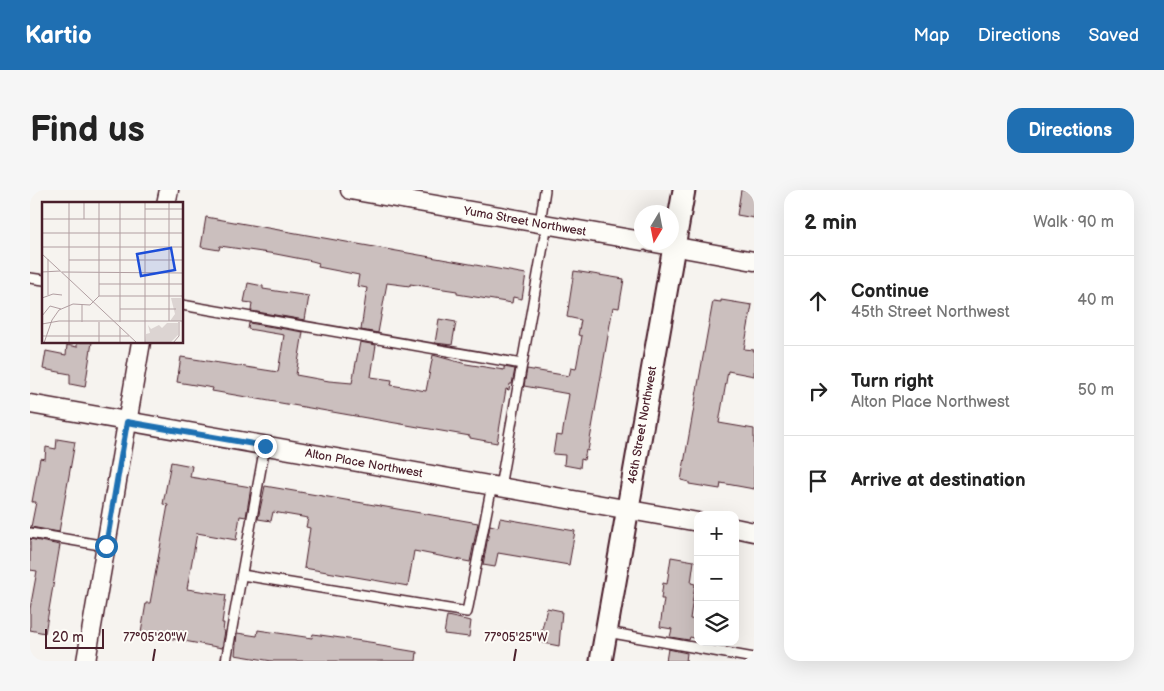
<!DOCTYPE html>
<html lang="en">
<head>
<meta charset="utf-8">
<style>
	body { margin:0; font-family:"Balsamiq Sans",sans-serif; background:#f6f6f6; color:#222 }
	.controls { position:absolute; right:15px; bottom:15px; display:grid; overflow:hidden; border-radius:10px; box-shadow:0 5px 20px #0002 }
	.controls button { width:45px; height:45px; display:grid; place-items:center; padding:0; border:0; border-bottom:1px solid #e0e0e0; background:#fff; color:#222; font:25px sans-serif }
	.compass { position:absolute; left:604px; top:15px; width:45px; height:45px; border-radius:50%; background:#fff; box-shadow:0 5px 20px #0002; rotate:190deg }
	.scale { position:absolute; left:15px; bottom:12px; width:59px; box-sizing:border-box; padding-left:5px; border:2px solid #4a1f2b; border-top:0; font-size:14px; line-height:18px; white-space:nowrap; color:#4a1f2b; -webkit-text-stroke:4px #fdfcf7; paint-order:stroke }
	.stop { position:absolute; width:15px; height:15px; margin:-11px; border:4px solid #1f6fb2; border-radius:50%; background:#fff }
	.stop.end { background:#1f6fb2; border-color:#fff; box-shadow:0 1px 5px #0008 }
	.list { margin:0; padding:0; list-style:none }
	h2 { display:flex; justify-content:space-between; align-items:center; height:65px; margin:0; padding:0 20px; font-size:21px }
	h2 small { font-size:16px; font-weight:400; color:#767676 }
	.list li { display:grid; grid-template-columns:32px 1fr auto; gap:15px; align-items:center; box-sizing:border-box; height:90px; padding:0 20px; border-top:1px solid #e0e0e0 }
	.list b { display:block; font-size:19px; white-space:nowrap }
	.list p { margin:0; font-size:16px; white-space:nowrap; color:#767676 }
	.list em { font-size:16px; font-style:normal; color:#767676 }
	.icon { flex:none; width:28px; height:28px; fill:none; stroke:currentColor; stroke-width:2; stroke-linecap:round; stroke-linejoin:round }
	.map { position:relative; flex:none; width:724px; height:471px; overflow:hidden; border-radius:15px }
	header { display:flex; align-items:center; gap:30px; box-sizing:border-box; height:70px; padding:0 25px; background:#1f6fb2; color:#fff }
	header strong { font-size:24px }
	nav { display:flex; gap:28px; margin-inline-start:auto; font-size:18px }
	.intro { display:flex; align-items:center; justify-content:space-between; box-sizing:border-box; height:120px; padding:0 30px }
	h1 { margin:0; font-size:35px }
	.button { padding:12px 22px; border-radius:15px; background:#1f6fb2; color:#fff; font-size:18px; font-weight:700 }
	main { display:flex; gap:30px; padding:0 30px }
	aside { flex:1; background:#fff; border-radius:15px; box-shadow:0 5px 20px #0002 }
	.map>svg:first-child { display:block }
	.building { fill:#cbbfbe; stroke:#4a1f2b }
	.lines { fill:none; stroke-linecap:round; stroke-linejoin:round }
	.service-casing { stroke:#4a1f2b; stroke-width:12 }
	.minor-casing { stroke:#4a1f2b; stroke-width:21 }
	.tertiary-casing { stroke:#4a1f2b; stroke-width:25 }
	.service { stroke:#fdfcf7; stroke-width:9 }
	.minor { stroke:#fdfcf7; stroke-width:18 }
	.tertiary { stroke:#fdfcf7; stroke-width:21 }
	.route { stroke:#1f6fb2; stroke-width:6 }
	.ticks { fill:none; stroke:#4a1f2b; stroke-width:2 }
	.labels { text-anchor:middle; stroke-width:4; stroke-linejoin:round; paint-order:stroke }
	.street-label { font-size:12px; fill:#4a1f2b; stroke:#fdfcf7 }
	.inset-road { fill:none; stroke:#b19ea1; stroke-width:1 }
	.view { fill:#1d4ed8; fill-opacity:0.15; stroke:#1d4ed8; stroke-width:2.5 }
	.inset-edge { fill:none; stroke:#4a1f2b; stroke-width:2.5 }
	.ticks-label { font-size:12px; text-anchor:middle; fill:#4a1f2b; stroke:#fdfcf7; stroke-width:4; stroke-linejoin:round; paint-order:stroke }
</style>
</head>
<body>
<header>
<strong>Kartio</strong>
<nav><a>Map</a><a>Directions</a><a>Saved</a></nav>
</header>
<div class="intro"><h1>Find us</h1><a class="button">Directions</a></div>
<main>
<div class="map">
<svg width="724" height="471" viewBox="0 0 724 471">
	<rect width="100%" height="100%" fill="#f6f3ef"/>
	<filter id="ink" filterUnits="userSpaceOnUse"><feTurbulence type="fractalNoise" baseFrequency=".02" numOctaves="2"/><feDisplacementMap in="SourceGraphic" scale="10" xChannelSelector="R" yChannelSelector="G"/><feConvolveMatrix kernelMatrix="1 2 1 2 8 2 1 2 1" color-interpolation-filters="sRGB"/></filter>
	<g filter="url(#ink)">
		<g class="building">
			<path d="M711,0H724V28L707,25Z"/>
			<path d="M176,27L496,84L492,109L483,107L482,113L427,104V101L380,94V96L357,93L348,143L331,140L337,98L327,96L329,85L288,77L289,73L282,71L246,64L190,56L189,60L171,57Z"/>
			<path d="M544,81L594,89L589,118L583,117L558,261L556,260L554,270L551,269L550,278L534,275L535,265L523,264L526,245L532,246L539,204L494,196L497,179L539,186L541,178L546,179L552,146L548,145L551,130L537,127Z"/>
			<path d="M218,93L233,96V99L279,106L275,130L221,121L222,113L214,112Z"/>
			<path d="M691,110L722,115L714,159L724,160V186L698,181L689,233L724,239V299L691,293L690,299L659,294V292L651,290L683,111L691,112Z"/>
			<path d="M409,129L426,132L422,155L405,153Z"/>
			<path d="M219,133L273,142L266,185L299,191L322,193L330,152L346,155L341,187L362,190L361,195L396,201L403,165L436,174L474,180V177L485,179L482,194H480L479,200L476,199L467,253L440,248V246L182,201L183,198L147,192L151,167L248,182L254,145L218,139Z"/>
			<path d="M47,152H62L55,197L40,194V184L13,179L16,161L36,165L37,155L47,157Z"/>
			<path d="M27,249L45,252L29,342L1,337L6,312H2L10,268L15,269L16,257L26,259Z"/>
			<path d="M141,272L162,276L160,287L221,297L216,327L210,326L206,350L167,343L157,399L196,405L192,433H194L193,441H195L192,458L111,443L116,413H120L128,369L138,315L133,314Z"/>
			<path d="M235,296L448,333L440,372L384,361L378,396L274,378L280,338L276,337L278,328L243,322L241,331L228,329Z"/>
			<path d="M470,328L545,341L539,375L468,363L465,377L453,375L460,335L468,337Z"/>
			<path d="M0,349L30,355L15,443L0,440V419L7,381L0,380Z"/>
			<path d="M641,367L664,371L661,393L665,394L660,429L668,430V449L660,447L659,450L640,447L642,439L630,437L634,409H631L633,393L637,394Z"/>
			<path d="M517,418L532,421L529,456L509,452Z"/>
			<path d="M417,426L441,431L439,447L414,444Z"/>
			<path d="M228,440L282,448L283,444L346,453L345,455L387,462L386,471H242L205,465L207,443L227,446Z"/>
			<path d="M638,459L657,463L656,471H636Z"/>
		</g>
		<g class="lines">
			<defs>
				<g id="service">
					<path d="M510,33L515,0"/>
					<path d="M0,88L14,90"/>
					<path d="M152,115L492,174"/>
					<path d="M470,297L517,34"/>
					<path d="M0,343L76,356"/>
					<path d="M212,385L437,422L462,295"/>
					<path d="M577,442L724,468"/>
					<path d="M196,471L235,256"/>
				</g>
				<g id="minor">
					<path d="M320,0L612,51"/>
					<path d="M136,14L139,0"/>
					<path d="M620,52L724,71"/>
					<path d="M0,214L668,332"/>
					<path d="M705,338L724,342"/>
					<path d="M56,471L111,152"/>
				</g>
				<path id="tertiary" d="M571,471L654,0"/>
			</defs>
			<use href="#service" class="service-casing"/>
			<use href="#minor" class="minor-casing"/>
			<use href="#tertiary" class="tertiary-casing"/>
			<use href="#service" class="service"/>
			<use href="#minor" class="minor"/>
			<use href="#tertiary" class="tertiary"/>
		</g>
	</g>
	<g class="lines" filter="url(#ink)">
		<path class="route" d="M76,356L97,232L235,256"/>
	</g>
	<path class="ticks" d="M123,471L125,459M484,471L486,459"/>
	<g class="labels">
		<g class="street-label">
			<text transform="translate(495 31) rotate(10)" y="4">Yuma Street Northwest</text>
			<text transform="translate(612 235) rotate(-80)" y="4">46th Street Northwest</text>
			<text transform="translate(334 273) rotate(10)" y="4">Alton Place Northwest</text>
		</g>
	</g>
	<g transform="translate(12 12)">
		<rect width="141" height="141" fill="#f6f3ef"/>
		<path d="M129,96H139V119H128L133,112ZM125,121H136V133L128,141H103L104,132L108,131L106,123L109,127L117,123L120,126Z" fill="#dcd4d2"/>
		<path class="inset-road" d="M42,0V17M78,0V120M103,0V141M127,0V119M103,7H142M0,17H142M0,31H142M0,45H142M0,52L28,78M6,57V93M27,58H142M0,70L18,69M20,70L142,71M27,77L95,141M57,82H142M57,94H142M0,96L11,92L20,93M40,102V120M78,107H134M0,114L8,104L19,107M57,120V141M0,122L17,119H142M78,125V141M0,134H87M2,141L10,118L17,108L31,102L48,103L57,94V0M27,141V0M131,141L137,134V120"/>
		<path class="view" d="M129,46L133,68L99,74L95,52Z"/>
		<rect width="141" height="141" class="inset-edge"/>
	</g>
	<g class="ticks-label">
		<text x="125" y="451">77°05'20"W</text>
		<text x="486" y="451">77°05'25"W</text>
	</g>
</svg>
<div class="controls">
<button>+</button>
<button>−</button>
<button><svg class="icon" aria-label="layers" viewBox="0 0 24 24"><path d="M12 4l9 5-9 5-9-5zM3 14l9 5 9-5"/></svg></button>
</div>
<svg class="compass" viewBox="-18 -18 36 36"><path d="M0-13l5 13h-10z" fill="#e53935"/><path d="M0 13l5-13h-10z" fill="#767676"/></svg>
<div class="scale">20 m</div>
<div class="stop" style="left:76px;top:356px"></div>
<div class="stop end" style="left:235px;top:256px"></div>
</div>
<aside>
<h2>2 min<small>Walk · 90 m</small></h2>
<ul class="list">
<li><svg class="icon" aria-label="ahead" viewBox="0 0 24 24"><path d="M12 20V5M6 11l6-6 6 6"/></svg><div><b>Continue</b><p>45th Street Northwest</p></div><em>40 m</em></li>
<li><svg class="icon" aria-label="right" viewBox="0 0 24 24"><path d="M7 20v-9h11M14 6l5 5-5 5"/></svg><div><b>Turn right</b><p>Alton Place Northwest</p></div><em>50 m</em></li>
<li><svg class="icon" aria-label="arrive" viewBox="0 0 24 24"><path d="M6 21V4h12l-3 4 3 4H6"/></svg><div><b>Arrive at destination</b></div></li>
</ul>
</aside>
</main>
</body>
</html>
